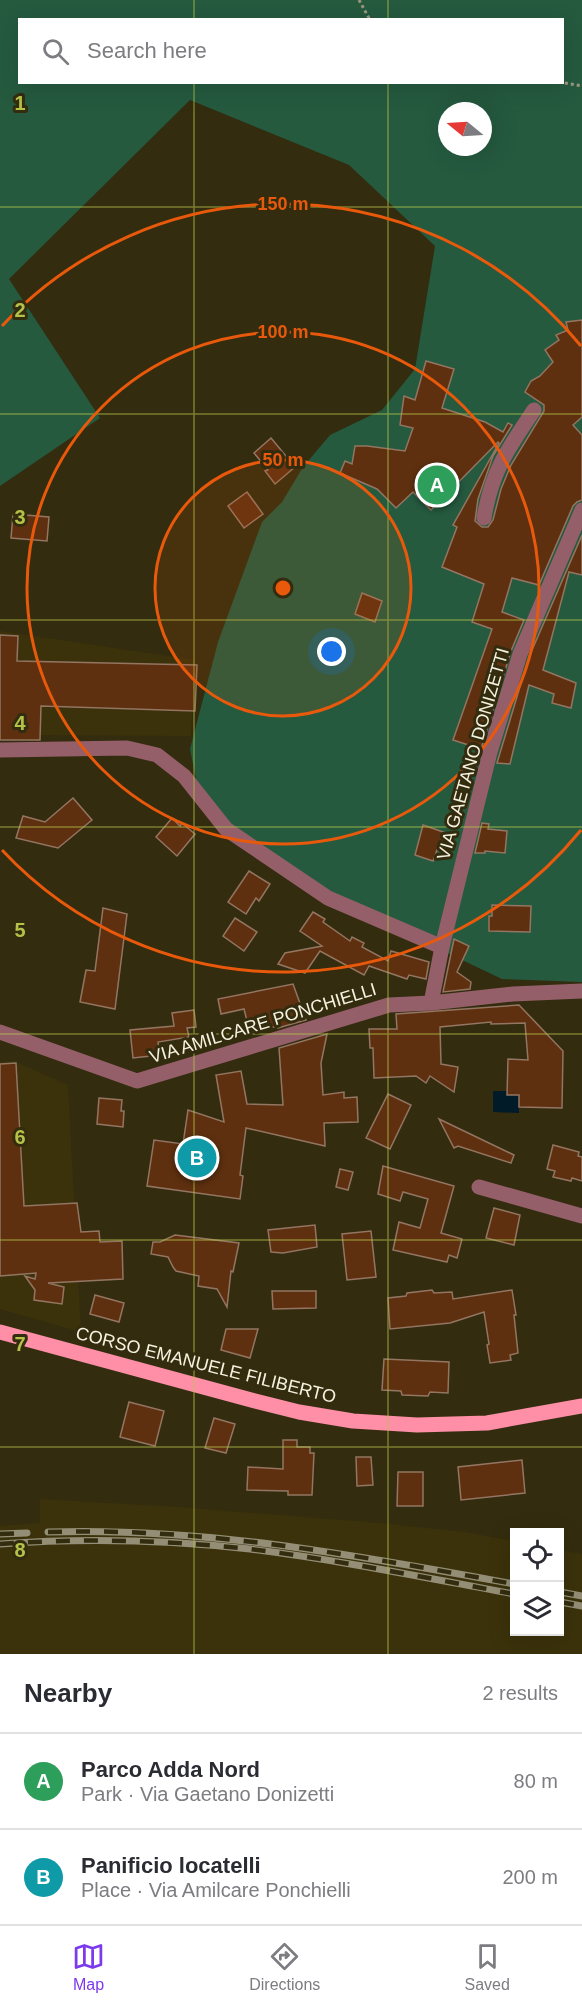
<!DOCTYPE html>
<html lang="en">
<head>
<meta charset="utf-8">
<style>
	body { margin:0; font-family:Helvetica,sans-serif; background:#f2f2f3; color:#2b2b33 }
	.controls { position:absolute; right:18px; bottom:18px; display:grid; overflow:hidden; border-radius:0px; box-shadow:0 6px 24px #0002 }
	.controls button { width:54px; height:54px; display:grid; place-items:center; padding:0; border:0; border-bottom:2px solid #e1e1e2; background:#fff; color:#2b2b33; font:30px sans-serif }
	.compass { position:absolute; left:438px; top:102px; width:54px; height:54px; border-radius:50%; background:#fff; box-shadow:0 6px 24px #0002; rotate:288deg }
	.you { position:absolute; left:332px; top:652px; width:21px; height:21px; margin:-15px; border:4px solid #fff; border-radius:50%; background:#1a73e8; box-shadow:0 0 0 9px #1a73e833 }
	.badge { display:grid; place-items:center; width:39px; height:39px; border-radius:50%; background:#7c3aed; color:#fff; font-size:20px; font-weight:700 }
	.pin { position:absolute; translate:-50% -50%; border:3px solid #fff; box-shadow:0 2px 6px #0006 }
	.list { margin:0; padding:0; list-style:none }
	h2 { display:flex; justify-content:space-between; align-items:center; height:78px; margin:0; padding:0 24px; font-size:26px }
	h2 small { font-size:20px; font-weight:400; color:#7c7c81 }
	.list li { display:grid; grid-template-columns:39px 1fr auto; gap:18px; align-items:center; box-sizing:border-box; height:96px; padding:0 24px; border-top:2px solid #e1e1e2 }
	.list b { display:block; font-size:22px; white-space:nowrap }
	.list p { margin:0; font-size:20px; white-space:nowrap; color:#7c7c81 }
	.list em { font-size:20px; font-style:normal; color:#7c7c81 }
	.icon { flex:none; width:33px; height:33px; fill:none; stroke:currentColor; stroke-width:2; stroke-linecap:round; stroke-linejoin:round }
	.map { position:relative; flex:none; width:582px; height:1654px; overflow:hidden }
	.search { position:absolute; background:#fff; box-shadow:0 6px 24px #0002; left:18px; right:18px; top:18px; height:66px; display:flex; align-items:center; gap:15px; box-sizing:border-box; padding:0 21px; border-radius:0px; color:#7c7c81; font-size:22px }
	.sheet { height:270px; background:#fff }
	nav { display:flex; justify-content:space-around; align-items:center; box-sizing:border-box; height:84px; border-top:2px solid #e1e1e2; background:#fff; font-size:16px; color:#7c7c81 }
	nav a { display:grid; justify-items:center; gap:3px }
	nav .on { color:#7c3aed }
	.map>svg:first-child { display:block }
	.built { fill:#3b320b }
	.green { fill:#255a3f; fill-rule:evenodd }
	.water { fill:#021b28 }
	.building { fill:#5e300f; stroke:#937562; stroke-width:1.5 }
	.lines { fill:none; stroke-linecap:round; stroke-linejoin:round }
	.path { stroke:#9c977f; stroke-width:3; stroke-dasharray:3 3; stroke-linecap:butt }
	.minor { stroke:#955f6a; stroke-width:15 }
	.major { stroke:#fe8fa7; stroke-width:15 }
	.rail-casing { stroke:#948e76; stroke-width:7 }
	.rail { stroke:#332c0e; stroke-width:4.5; stroke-dasharray:14; stroke-linecap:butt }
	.grid { fill:none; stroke:#b5c249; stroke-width:1.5; stroke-opacity:0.55 }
	.ring { fill:none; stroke:#e8590c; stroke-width:3 }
	.labels { text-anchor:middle; stroke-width:6; stroke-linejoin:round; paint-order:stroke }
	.street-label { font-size:18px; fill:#f6f2e0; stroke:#332c0e }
	.grid-label { font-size:20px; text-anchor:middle; font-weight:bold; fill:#b5c249; stroke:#332c0e; stroke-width:6; stroke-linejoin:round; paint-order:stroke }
	.centre { fill:#e8590c; stroke:#332c0e; stroke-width:3 }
	.ring-label { font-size:18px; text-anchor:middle; font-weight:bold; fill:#e8590c; stroke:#332c0e; stroke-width:6; stroke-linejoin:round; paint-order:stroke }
</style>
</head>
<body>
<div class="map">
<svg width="582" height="1654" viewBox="0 0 582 1654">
	<rect width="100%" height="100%" fill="#332c0e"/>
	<g class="built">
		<path d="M0,631L195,660L191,736L0,735Z"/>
		<path d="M14,1061L68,1085L81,1332L0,1309V1062Z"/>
		<path d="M40,1499L178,1507L380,1523L464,1532L514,1541V1632H560V1550L582,1554V1654H0V1526L40,1523Z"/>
	</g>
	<path class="green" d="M0,0H582V982L502,979L424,942L281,867L224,821L197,784L190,749L218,642L262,522L282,502L303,467L330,435L382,410L415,369L435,246L349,165L190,100L9,279L100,418L0,486ZM20,20H562V82H20ZM447,111H483V147H447Z"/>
	<path class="water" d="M493,1091H507V1095H519V1113L493,1112Z"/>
	<g class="building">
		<path d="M582,320V417L573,425L582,435V500L577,502L573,506L539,585L512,578L502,612L524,620L511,651L481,749L453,740L492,629L472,622L484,584L442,567L457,527L453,525L499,443L498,442L431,510L413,492L396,508L377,489L340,473L345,461L352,464L355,446H367L405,451L413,428L400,425L404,396L415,400L426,361L454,369L442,408L485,422L503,432L508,423L512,425L493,456L478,499L475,521L482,527H488L493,520L501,489L511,465L544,411V405L525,392L531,381L540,376L553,362L545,350L559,340L556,335L568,330L566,322Z"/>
		<path d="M271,438L295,467L275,484L265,471L268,470L254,453Z"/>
		<path d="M247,492L263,514L244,528L228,506Z"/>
		<path d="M13,514L49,517L47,541L11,538Z"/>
		<path d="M582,535V575L569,572L543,670L576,683L571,708L552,703L554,694L529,685L510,764L497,763L529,657Z"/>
		<path d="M362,593L382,601L375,622L355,614Z"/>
		<path d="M0,635L18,636L17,661L197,665L195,711L41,706L40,740H0Z"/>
		<path d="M73,798L92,820L58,848L16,838L23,816L45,822Z"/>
		<path d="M172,818L180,826L182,823L195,834L177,856L156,837Z"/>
		<path d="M482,823L489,824L488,829L507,831L505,853L485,851V853H475Z"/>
		<path d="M423,825L446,833L440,851L437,850L433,861L415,855Z"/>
		<path d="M249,871L270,884L259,901L256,898L246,914L228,902Z"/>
		<path d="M492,905L531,906L530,932L489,931V916H492Z"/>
		<path d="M103,908L127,914L115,1009L80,1002L86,970L95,971Z"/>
		<path d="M313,912L325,919L323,922L350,941L352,937L364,943L362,947L388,961L391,951L429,962L426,979L409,975L407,979L369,966L364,975L320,951L305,973L278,964L285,953L322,946L300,931Z"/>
		<path d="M235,918L257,932L244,951L223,936Z"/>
		<path d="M454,939L469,946L457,972L471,982L470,989L443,992Z"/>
		<path d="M293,984L306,1020L278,1028V1026L257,1031L255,1023L248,1025L244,1009L221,1014L218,999Z"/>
		<path d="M519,1005L563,1051L562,1108L519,1107V1095H507L508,1059L528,1060L525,1023L491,1024V1022L440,1027L441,1064L458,1067L454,1092L430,1076L426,1083L416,1076L374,1078L373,1048H370L369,1029H397L396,1014Z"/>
		<path d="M194,1010L196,1027L187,1028L189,1037L158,1042L160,1055L133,1058L130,1030L174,1026L172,1013Z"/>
		<path d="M327,1034L321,1063L323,1095L344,1092V1098L357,1097L358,1122L324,1123L325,1146L246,1128L240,1175L243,1176L240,1199L147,1186L154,1140L183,1144L188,1110L224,1122L216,1075L241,1071L247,1104L283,1105L279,1048Z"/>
		<path d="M16,1063L24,1206L77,1203L81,1232L99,1231L100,1242L122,1241L123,1279L48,1283L64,1287L62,1304L34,1300L35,1290L25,1276L35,1279L36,1273L0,1276V1064Z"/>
		<path d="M388,1094L411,1105L390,1149L366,1138Z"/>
		<path d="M99,1098L122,1100L121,1111H124L123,1127L97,1124Z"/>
		<path d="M439,1119L514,1155L511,1163L458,1146L454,1148Z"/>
		<path d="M553,1145L579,1152L578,1156L582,1157V1181L572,1178L571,1181L553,1177L555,1171L547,1169Z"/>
		<path d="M383,1166L454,1186L441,1233L462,1239L457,1258L449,1255L447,1262L393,1250L399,1222L420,1228L428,1199L403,1192L400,1201L378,1194Z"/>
		<path d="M340,1169L353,1172L348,1190L336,1187Z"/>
		<path d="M494,1208L520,1215L514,1245L486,1238Z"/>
		<path d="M315,1225L317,1247L283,1253L271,1252L268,1230Z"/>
		<path d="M371,1231L376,1277L347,1280L342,1234Z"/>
		<path d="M175,1235L239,1243L233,1272L231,1271L227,1307L217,1289L198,1286L199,1276L176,1271L173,1267L168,1257L151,1254L153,1242H160Z"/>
		<path d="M432,1290L434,1293L452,1292L453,1299L512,1290L516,1315H514L518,1353L510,1355L511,1360L490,1363L487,1345L489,1344L484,1312L450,1323L390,1329L388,1298L406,1296L407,1293Z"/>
		<path d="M272,1291H316V1308L273,1309Z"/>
		<path d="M95,1295L124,1303L119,1322L90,1314Z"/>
		<path d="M226,1329H258L250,1358L221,1350Z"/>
		<path d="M384,1359L449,1362L448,1393L430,1392L428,1396L402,1395L401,1391L382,1390Z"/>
		<path d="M129,1402L164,1411L155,1446L120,1437Z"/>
		<path d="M214,1418L235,1424L226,1453L205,1448Z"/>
		<path d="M283,1440H297V1447H310V1453H314L312,1495H288V1491L247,1490L248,1467L283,1469Z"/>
		<path d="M356,1457H371L373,1485L357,1486Z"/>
		<path d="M522,1460L525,1493L461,1500L458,1467Z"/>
		<path d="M398,1472H423V1506H397Z"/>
	</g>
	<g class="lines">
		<g class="path">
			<path d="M359,0L370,20"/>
			<path d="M559,82L582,86"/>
		</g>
		<g class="minor">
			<path d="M484,518C492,470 508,449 534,410"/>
			<path d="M0,750L127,748L157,755L184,776L226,829L328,898L442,947L431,1003"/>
			<path d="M442,947L490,752L520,654L582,510"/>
			<path d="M0,1032L137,1081L389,1005L431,1003L513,994L582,991"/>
			<path d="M479,1187L582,1216"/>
		</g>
		<path class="major" d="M0,1332L255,1401L299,1412L353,1421L417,1425L487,1423L582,1406"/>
		<defs>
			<g id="rail">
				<path d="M48,1532C206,1527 360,1556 514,1584"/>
				<path d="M0,1534L27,1533"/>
				<path d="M0,1544C83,1538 167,1540 250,1549C339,1560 427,1578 514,1594"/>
				<path d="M560,1592L582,1596"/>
				<path d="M560,1602L582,1606"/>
			</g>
		</defs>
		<use href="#rail" class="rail-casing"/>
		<use href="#rail" class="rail"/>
	</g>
	<path class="grid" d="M194,0V20M388,0V20M194,82V1654M388,82V1654M0,207H582M0,414H582M0,620H582M0,827H582M0,1034H582M0,1240H582M0,1447H582"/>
	<circle cx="283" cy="588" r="128" fill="#e8590c" fill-opacity=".12"/>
	<g class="ring">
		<circle cx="283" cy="588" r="128"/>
		<circle cx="283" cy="588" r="256"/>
		<path d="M581 830A384 384 0 0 1 2 850M2 326A384 384 0 0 1 581 346"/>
	</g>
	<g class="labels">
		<g class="street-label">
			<text transform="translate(473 754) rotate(-74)" y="6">VIA GAETANO DONIZETTI</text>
			<text transform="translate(263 1023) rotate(-17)" y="6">VIA AMILCARE PONCHIELLI</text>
			<text transform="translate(206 1365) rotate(14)" y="6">CORSO EMANUELE FILIBERTO</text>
		</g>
	</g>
	<g class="grid-label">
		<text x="20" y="110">1</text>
		<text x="20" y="317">2</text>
		<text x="20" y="524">3</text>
		<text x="20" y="730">4</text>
		<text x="20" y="937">5</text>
		<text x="20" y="1144">6</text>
		<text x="20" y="1351">7</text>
		<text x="20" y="1557">8</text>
	</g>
	<circle cx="283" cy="588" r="9" class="centre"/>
	<g class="ring-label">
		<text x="283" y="210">150 m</text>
		<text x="283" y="338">100 m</text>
		<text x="283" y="466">50 m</text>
	</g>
</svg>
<div class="controls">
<button><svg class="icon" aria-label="locate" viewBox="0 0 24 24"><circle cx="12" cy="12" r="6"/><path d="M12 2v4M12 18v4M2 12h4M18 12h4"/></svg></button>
<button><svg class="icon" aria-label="layers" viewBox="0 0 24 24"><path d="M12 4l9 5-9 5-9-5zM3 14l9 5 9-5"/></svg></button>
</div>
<svg class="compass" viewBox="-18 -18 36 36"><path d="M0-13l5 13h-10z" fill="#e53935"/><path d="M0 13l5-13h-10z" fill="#7c7c81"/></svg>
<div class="you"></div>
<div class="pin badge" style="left:437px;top:485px;background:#2e9e5b">A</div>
<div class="pin badge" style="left:197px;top:1158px;background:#0f9aa8">B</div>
<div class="search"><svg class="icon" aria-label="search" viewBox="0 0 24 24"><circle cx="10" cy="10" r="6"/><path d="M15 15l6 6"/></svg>Search here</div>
</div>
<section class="sheet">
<h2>Nearby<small>2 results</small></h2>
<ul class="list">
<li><span class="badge" style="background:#2e9e5b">A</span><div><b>Parco Adda Nord</b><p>Park · Via Gaetano Donizetti</p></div><em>80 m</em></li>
<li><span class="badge" style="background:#0f9aa8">B</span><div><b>Panificio locatelli</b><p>Place · Via Amilcare Ponchielli</p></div><em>200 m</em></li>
</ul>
</section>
<nav>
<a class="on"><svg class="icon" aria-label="map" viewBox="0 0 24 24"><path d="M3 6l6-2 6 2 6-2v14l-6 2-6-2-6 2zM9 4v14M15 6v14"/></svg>Map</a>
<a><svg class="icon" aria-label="directions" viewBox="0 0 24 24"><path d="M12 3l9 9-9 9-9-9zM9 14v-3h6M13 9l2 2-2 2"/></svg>Directions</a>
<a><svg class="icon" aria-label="saved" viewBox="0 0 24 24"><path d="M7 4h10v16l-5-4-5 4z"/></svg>Saved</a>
</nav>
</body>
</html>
